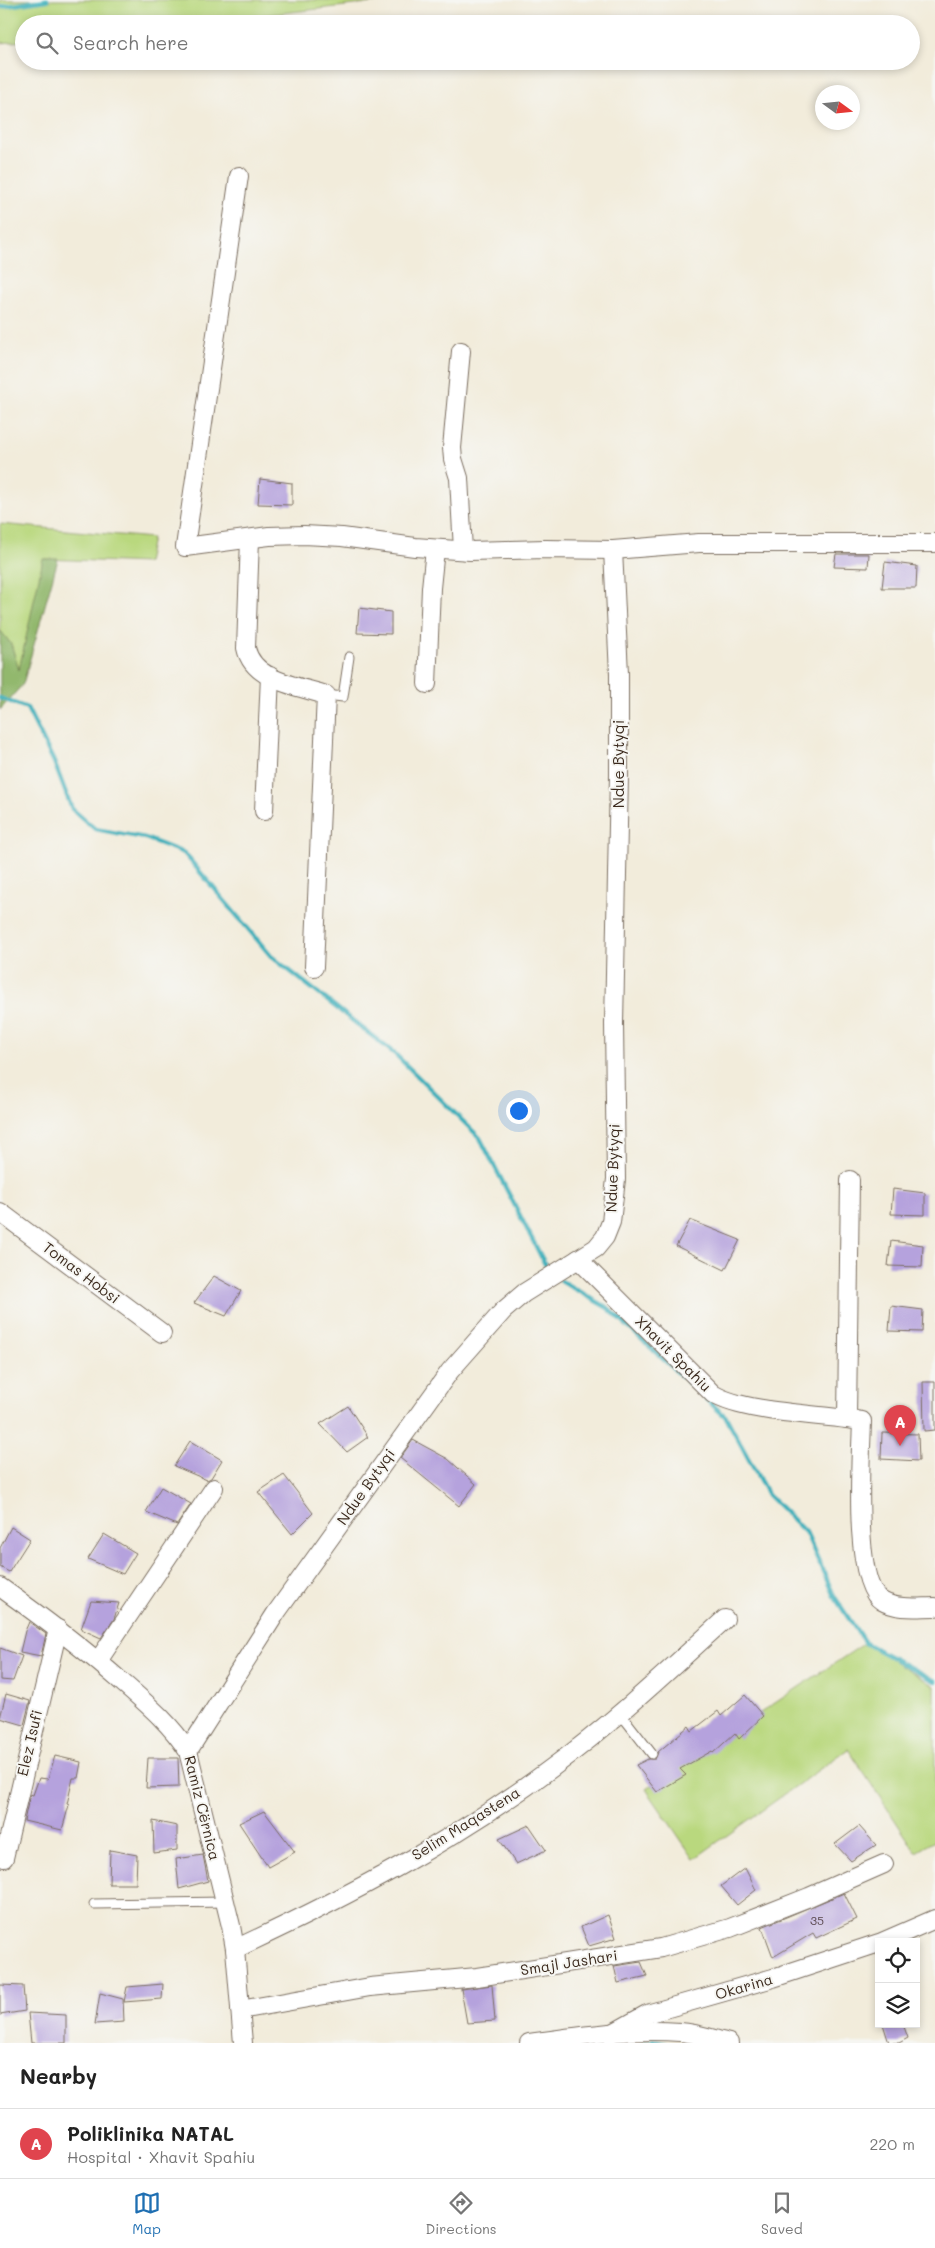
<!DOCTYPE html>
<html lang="en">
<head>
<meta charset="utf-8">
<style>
	body { margin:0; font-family:Mali,sans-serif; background:#f6f6f6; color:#222 }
	.controls { position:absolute; right:15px; bottom:15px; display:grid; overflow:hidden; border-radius:0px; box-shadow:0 2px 8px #0003 }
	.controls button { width:45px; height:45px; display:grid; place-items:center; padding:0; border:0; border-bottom:1px solid #e0e0e0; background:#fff; color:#222; font:25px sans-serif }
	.compass { position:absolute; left:815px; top:85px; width:45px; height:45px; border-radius:50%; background:#fff; box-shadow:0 2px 8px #0003; rotate:105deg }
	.you { position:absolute; left:518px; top:1110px; width:18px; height:18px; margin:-12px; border:4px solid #fff; border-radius:50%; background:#1a73e8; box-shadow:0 0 0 8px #1a73e833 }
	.badge { display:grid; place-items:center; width:32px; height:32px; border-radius:50%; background:#1f6fb2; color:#fff; font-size:16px; font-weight:700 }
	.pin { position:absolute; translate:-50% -41px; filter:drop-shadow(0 1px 2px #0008) }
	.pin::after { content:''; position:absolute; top:26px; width:18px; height:15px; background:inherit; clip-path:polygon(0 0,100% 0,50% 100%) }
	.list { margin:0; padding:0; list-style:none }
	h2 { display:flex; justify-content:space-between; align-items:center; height:65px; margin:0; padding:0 20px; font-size:21px }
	h2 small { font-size:16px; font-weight:400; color:#767676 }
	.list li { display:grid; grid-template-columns:32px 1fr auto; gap:15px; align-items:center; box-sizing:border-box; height:70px; padding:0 20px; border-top:1px solid #e0e0e0 }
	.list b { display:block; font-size:19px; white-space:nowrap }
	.list p { margin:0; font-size:16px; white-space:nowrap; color:#767676 }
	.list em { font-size:16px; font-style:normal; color:#767676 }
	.icon { flex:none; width:28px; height:28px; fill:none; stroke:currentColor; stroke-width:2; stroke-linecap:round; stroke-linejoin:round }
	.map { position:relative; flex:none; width:935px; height:2043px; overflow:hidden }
	.search { position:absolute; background:#fff; box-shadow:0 2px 8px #0003; left:15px; right:15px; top:15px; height:55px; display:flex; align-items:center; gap:12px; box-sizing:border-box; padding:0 18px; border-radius:28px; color:#767676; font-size:19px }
	.sheet { height:135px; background:#fff }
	nav { display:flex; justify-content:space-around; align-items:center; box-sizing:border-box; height:70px; border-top:1px solid #e0e0e0; background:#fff; font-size:14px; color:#767676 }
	nav a { display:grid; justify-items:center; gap:2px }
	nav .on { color:#1f6fb2 }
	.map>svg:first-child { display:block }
	.green { fill:#b9d87e; stroke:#7a814e }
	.forest { fill:#92b86d; stroke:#667146 }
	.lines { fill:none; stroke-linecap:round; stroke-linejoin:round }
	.stream { stroke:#40b0bb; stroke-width:4.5 }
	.building { fill:#b5a2dd }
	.lane-casing { stroke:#7b6e60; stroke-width:11 }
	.street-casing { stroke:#7b6e60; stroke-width:20 }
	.lane { stroke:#fff; stroke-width:9 }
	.street { stroke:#fff; stroke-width:18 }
	.labels { text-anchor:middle; stroke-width:4; stroke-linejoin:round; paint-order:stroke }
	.number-label { font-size:12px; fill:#5a484e }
	.street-label { font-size:15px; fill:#3b2a1e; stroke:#f6f6f2 }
</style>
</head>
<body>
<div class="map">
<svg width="935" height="2043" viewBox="0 0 935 2043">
	<rect width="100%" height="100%" fill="#f6f6f2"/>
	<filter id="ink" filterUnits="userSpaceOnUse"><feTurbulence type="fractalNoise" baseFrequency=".02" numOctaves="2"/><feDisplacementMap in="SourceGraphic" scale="10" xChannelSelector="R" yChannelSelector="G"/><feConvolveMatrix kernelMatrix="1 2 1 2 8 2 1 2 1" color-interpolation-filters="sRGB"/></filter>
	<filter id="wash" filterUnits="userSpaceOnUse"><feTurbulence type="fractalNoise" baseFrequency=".0096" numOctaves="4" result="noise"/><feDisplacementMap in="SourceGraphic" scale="20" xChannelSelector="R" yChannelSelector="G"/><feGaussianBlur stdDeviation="1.12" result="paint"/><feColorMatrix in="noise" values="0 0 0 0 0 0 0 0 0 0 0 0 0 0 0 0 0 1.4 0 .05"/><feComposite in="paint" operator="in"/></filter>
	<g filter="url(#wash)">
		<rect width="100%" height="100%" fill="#f2ecdb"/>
		<g class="green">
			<path d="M0,0H399L185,24H24V41L0,43Z"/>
			<path d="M0,524L152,538L147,563L44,559L19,671L11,644L0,630Z"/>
			<path d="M865,1643L935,1686V1841L916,1852L848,1749L694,1859L646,1789Z"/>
		</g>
		<path class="forest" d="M43,559H58L23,684L0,710V630L11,644L19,670Z"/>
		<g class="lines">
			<g class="stream">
				<path d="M0,7L47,0"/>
				<path d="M0,698L27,708L54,762L72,809L95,829L145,838L184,853L271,956L395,1054L480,1138L547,1268"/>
				<path d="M561,1281L608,1308L699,1392"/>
				<path d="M706,1399L726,1417L768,1495L806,1533L834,1596L865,1643L935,1681"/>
				<path d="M644,2043L657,2041L666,2043"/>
			</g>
		</g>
		<g id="blocks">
			<g class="building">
				<path d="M260,479L292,483V505L258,504Z"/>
				<path d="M836,554H869L868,568L834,567Z"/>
				<path d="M885,562L917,566L916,588H882Z"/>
				<path d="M359,608L391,612V634L357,633Z"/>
				<path d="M893,1189L925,1193V1215L891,1214Z"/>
				<path d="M690,1220L740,1240L725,1270L676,1246Z"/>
				<path d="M891,1241L923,1245L922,1267L888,1266Z"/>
				<path d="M214,1276L241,1291L226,1316L194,1303Z"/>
				<path d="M891,1306L923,1310L922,1332L889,1331Z"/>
				<path d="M923,1382H935V1430L924,1431Z"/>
				<path d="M348,1406L368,1437L347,1452L320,1424Z"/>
				<path d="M882,1433L918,1434L919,1461L881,1459Z"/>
				<path d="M413,1440L448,1459L476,1484L459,1506L400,1458Z"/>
				<path d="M190,1441L222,1460L211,1478L207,1480L174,1466Z"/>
				<path d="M284,1475L313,1513L292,1534L258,1492Z"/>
				<path d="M161,1487L191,1504L177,1525L146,1512Z"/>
				<path d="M11,1527L30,1539L9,1572L0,1567V1548Z"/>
				<path d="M104,1534L136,1553L123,1574L88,1559Z"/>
				<path d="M91,1601L119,1603L114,1619L101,1638L81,1629Z"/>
				<path d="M29,1622L46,1634L41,1656L20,1652L25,1631Z"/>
				<path d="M0,1648L22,1656L13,1681L0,1680Z"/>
				<path d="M6,1694L30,1701L24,1725L0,1718Z"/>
				<path d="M745,1695L763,1716L739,1739L735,1733L713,1753L712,1751L680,1769L686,1775L657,1792L636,1765L648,1759H655L658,1752L689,1726L692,1731L718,1711L721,1716Z"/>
				<path d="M55,1756L81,1762L78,1778H73L67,1804L69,1805L62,1830L24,1821L30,1794L33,1795L39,1778L48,1779Z"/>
				<path d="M148,1758H178L179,1787L146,1788Z"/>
				<path d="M264,1811L295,1852L268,1867L239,1823Z"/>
				<path d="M153,1821L177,1826V1850L154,1853Z"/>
				<path d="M529,1825L546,1850L516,1864L499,1839Z"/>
				<path d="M859,1826L876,1845L851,1861L835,1844Z"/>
				<path d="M110,1850L137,1855L136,1884H109Z"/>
				<path d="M203,1855L208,1881L179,1889L176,1859Z"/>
				<path d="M745,1868L756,1890L737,1905L721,1886Z"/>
				<path d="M844,1893L857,1919L816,1938L813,1933L773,1957L762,1927Z"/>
				<path d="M608,1915L616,1938L589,1946L581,1927Z"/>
				<path d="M641,1962L647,1976L618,1983L614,1966Z"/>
				<path d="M163,1984L162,1999L124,2002L127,1987Z"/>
				<path d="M0,1985L23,1986L25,2011L0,2015Z"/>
				<path d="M492,1985L495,2021L467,2023L461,1989Z"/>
				<path d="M100,1993L123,1999L124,2022L95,2024Z"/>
				<path d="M28,2013L66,2015V2043H31Z"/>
				<path d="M883,2024H903L908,2038L899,2043H889Z"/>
			</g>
		</g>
	</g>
	<g filter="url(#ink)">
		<use href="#blocks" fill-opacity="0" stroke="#7b6e60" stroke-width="1"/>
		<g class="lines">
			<defs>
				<g id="lane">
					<path d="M326,695L343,697L349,657"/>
					<path d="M620,1713L652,1754"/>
					<path d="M94,1904L226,1902"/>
				</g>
				<g id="street">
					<path d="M239,176L185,547L269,536L304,535L342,537L415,547L470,551L545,549L613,550L699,543H935"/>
					<path d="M461,351L452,448L453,459L459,478L463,550"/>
					<path d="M250,539L246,648C253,681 298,686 326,695L314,967"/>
					<path d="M427,684L431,588L435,549"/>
					<path d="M264,811L270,676"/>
					<path d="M850,1180L847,1419L862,1421C861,1456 852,1583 882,1601C898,1610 918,1607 935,1607"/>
					<path d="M0,1212L162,1333"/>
					<path d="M578,1259L713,1394C743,1412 811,1414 847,1419"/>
					<path d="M0,1587C42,1617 83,1648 122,1682C146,1703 171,1724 188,1751L231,1926L235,1949L243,2043"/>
					<path d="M98,1661L214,1488"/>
					<path d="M188,1751L276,1613L450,1371L503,1311L524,1293L596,1248L605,1237L611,1222L616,1179L614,1024L619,775V674L613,550"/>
					<path d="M4,1858L58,1629"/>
					<path d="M882,1942L935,1919"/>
					<path d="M235,1949C345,1898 456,1840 553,1767C614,1722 669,1670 725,1619"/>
					<path d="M240,2010L370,1987L477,1977L661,1948L730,1928L809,1897L884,1864"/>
					<path d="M611,2034L647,2014L773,1978L879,1943"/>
					<path d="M529,2043C578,2036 631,2028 680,2032C697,2033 713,2039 729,2043"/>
				</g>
			</defs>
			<use href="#lane" class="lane-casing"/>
			<use href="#street" class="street-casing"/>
			<use href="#lane" class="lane"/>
			<use href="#street" class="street"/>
		</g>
	</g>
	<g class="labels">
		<g class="number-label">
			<text x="817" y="1925">35</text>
		</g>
		<g class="street-label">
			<text transform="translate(619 764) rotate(-90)" y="5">Ndue Bytyqi</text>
			<text transform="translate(613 1168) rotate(-88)" y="5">Ndue Bytyqi</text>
			<text transform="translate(81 1273) rotate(37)" y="5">Tomas Hobsi</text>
			<text transform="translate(673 1354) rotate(45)" y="5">Xhavit Spahiu</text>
			<text transform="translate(366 1487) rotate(-55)" y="5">Ndue Bytyqi</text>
			<text transform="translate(30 1743) rotate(-77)" y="5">Elez Isufi</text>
			<text transform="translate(202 1808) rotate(76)" y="5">Ramiz Cërnica</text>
			<text transform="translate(466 1824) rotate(-32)" y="5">Selim Maqastena</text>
			<text transform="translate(569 1963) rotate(-9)" y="5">Smajl Jashari</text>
			<text transform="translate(744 1987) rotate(-16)" y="5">Okarina</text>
		</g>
	</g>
</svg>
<div class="controls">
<button><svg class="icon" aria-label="locate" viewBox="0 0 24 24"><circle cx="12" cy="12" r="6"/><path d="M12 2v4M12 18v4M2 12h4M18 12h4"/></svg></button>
<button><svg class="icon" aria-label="layers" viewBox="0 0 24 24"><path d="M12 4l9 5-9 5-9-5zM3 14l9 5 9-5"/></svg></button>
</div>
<svg class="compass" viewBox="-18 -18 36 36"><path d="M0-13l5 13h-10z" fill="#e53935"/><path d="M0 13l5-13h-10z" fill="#767676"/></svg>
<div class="you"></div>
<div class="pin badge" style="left:900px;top:1446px;background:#e0444e">A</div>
<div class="search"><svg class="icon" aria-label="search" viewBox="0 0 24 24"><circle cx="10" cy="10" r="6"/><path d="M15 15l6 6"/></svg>Search here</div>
</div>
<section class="sheet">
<h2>Nearby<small></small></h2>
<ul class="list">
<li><span class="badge" style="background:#e0444e">A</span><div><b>Poliklinika NATAL</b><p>Hospital · Xhavit Spahiu</p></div><em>220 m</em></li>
</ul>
</section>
<nav>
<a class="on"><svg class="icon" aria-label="map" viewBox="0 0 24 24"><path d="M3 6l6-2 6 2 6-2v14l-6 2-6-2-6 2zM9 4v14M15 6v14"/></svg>Map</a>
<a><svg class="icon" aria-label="directions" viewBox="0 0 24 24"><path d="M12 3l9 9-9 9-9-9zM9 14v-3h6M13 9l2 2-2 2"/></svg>Directions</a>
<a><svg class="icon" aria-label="saved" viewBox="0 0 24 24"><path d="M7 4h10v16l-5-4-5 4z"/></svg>Saved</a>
</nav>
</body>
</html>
